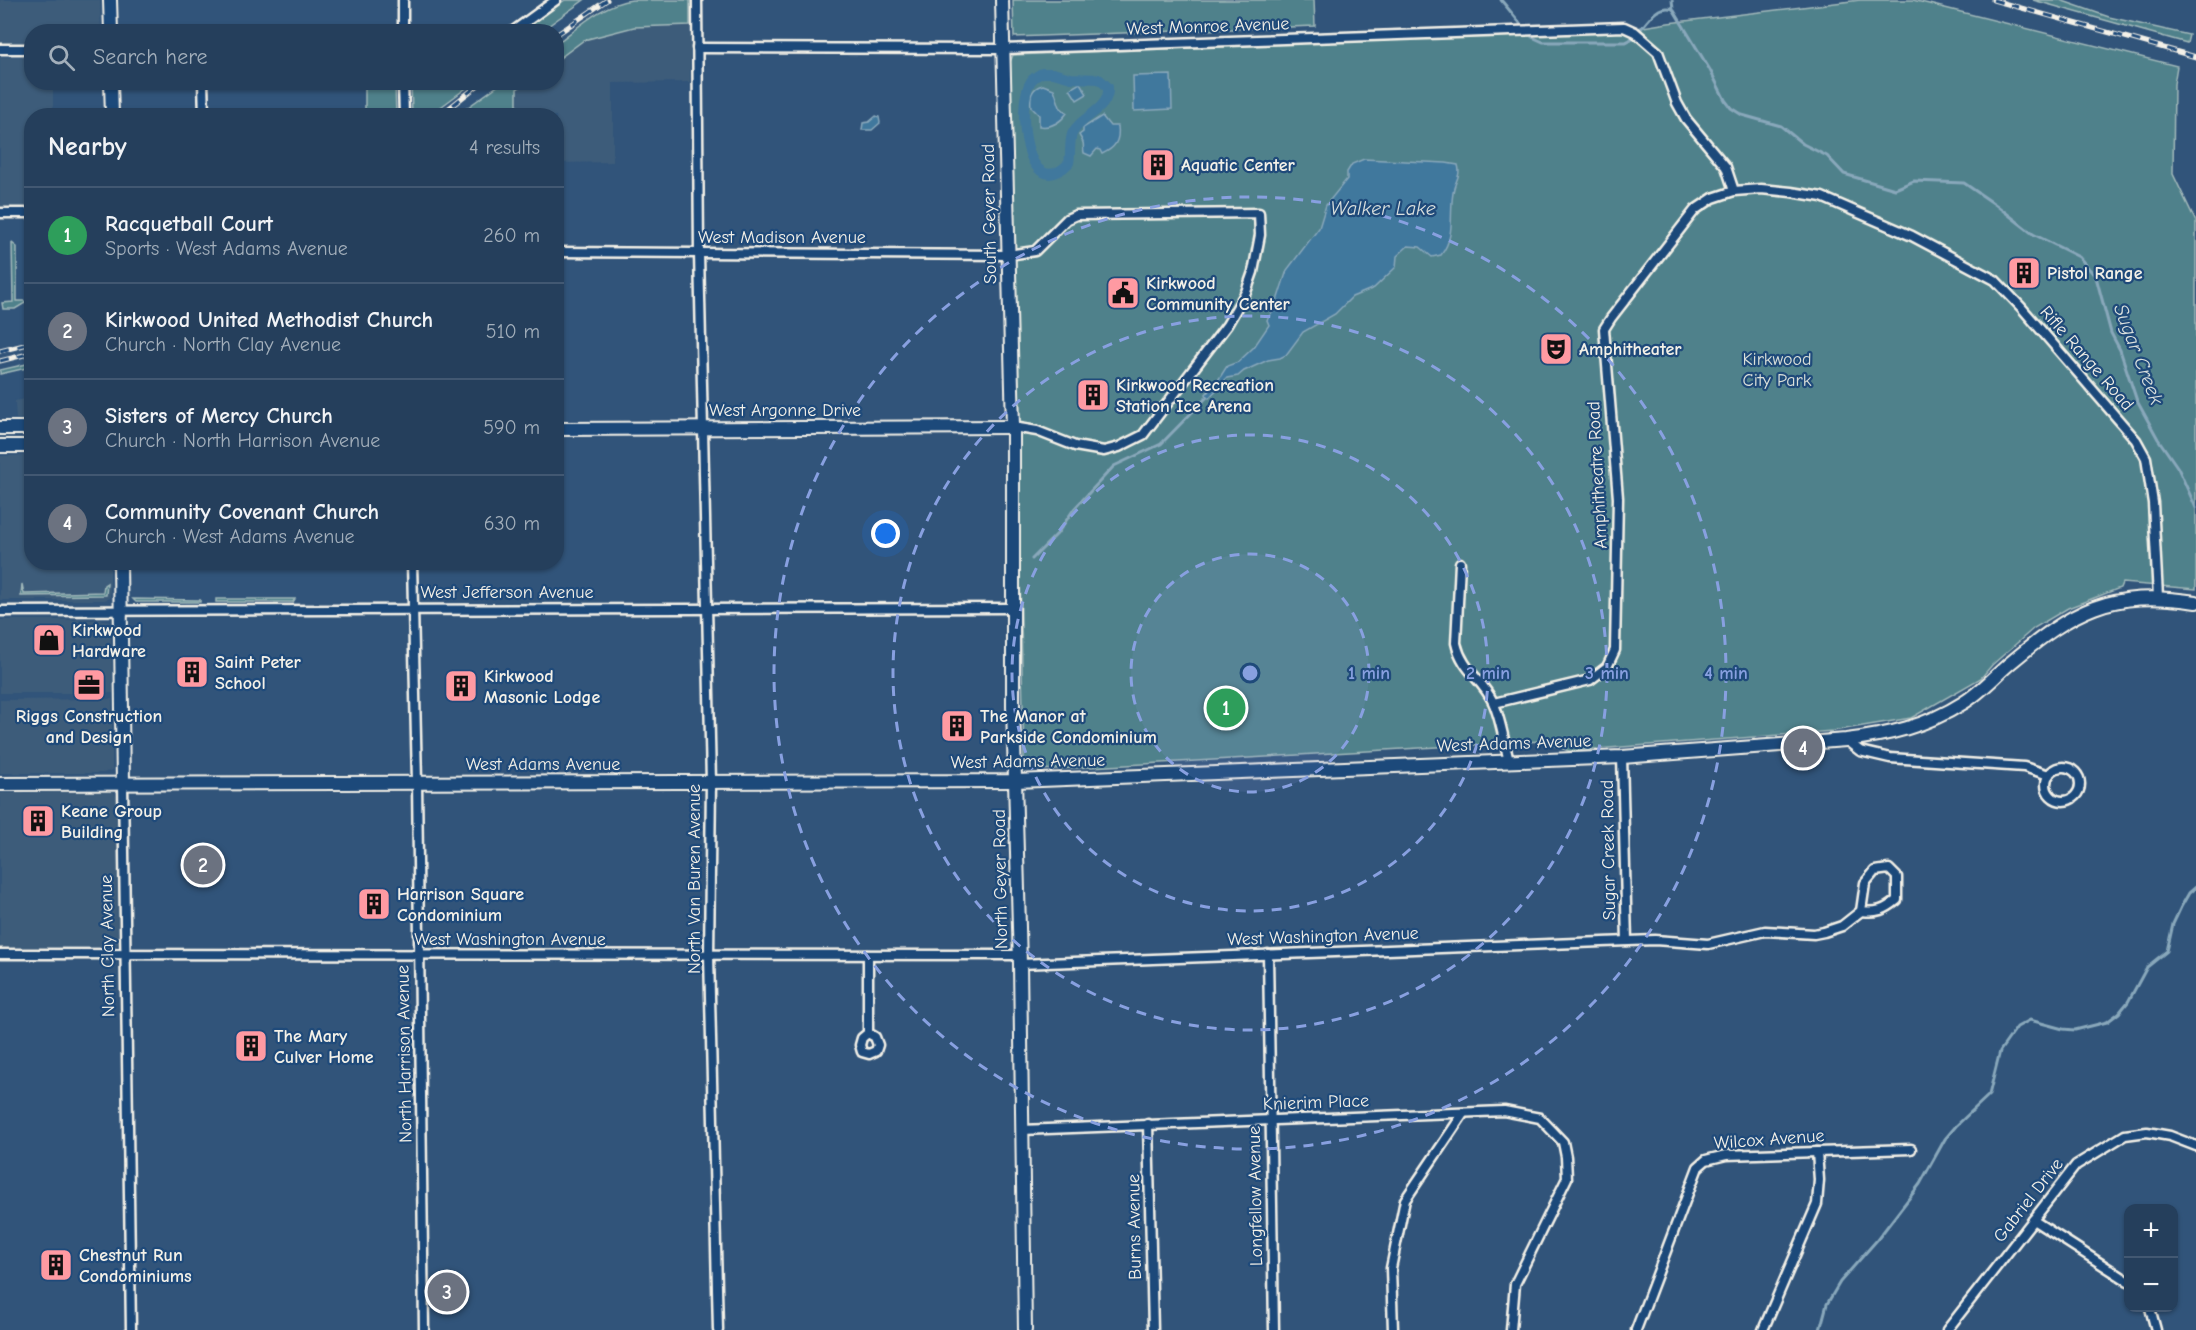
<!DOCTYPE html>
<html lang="en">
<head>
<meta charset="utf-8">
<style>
	body { margin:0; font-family:"Comic Neue",sans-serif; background:#314a65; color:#f1f3f6 }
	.controls { position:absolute; right:18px; bottom:18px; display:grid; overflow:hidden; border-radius:12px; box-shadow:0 2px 4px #0004 }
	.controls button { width:54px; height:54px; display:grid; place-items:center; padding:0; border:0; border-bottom:2px solid #425872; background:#253f5c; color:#f1f3f6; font:30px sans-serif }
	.you { position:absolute; left:886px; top:534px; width:21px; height:21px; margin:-15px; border:4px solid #fff; border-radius:50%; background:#1a73e8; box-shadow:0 0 0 9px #1a73e833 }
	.badge { display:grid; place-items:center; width:39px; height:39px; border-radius:50%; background:#95b2f1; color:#fff; font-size:20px; font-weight:700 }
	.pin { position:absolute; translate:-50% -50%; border:3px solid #fff; box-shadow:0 2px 6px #0006 }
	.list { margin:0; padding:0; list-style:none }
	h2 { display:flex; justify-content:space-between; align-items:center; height:78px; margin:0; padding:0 24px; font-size:26px }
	h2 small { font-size:20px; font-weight:400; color:#a3afbb }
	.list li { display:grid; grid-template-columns:39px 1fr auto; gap:18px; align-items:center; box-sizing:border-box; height:96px; padding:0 24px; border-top:2px solid #425872 }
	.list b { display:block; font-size:22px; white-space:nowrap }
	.list p { margin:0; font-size:20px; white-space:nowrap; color:#a3afbb }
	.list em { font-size:20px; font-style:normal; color:#a3afbb }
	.icon { flex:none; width:33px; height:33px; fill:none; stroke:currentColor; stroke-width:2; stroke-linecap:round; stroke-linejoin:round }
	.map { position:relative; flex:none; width:2196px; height:1330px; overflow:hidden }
	.search { position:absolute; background:#253f5c; box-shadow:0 2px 4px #0004; left:24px; top:24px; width:540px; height:66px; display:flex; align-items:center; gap:15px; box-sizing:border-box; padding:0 21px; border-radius:24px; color:#a3afbb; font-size:22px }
	.panel { position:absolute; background:#253f5c; box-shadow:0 2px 4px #0004; left:24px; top:108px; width:540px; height:462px; border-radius:24px }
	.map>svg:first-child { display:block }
	.built { fill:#3d5c7a }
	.green { fill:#50818b; stroke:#a2b9ba; stroke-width:1.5 }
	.water { fill:#41789d; stroke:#89a8bb; stroke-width:1.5 }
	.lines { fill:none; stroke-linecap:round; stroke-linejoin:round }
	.stream { stroke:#89a8bb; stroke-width:3 }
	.canal { stroke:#41789d; stroke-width:10 }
	.street-casing { stroke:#f4f1e8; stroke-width:13 }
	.secondary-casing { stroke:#f4f1e8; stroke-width:16 }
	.street { stroke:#1f4a7a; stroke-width:8 }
	.secondary { stroke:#1f4a7a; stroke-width:12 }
	.rail-casing { stroke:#f4f1e8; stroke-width:5 }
	.rail { stroke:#1f4a7a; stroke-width:3; stroke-dasharray:9; stroke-linecap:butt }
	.ring { fill:none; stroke:#88a0e0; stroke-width:3; stroke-dasharray:10 8 }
	.labels { text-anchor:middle; stroke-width:4.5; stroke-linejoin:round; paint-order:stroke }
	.street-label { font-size:18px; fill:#f4f1e8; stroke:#1f4a7a }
	.poi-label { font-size:18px; font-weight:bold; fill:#f4f1e8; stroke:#1f4a7a; text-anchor:start }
	.park-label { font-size:18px; fill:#dbe0da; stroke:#1f4a7a }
	.water-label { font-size:20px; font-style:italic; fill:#d9dfdd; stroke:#1f4a7a }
	.centre { fill:#88a0e0; stroke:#1f4a7a; stroke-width:3 }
	.ring-label { font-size:18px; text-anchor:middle; font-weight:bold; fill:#88a0e0; stroke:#1f4a7a; stroke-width:4.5; stroke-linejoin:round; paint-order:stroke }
</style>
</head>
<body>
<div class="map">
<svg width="2196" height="1330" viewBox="0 0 2196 1330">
	<rect width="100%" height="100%" fill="#31547a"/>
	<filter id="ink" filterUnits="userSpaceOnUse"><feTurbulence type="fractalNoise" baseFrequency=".0167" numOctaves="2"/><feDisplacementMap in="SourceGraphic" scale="12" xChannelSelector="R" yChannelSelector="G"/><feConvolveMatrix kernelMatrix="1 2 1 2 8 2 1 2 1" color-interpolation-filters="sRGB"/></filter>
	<g filter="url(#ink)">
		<g class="built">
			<path d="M0,0H100L101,31L32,32L31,43H0Z"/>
			<path d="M690,25V82L613,83V162L557,163L556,116H512L517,112V89L526,83L556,82L557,60L584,40L634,27Z"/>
			<path d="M0,57H31L32,82L53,83V115L32,116L31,207H0Z"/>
			<path d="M31,398V419H16L15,401Z"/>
			<path d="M31,455L32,562L110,563V598L105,600H0V456Z"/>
			<path d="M0,620H104L110,622L113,693H0Z"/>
			<path d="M112,699V770L103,773H0V700Z"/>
			<path d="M109,791L114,792L117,798L119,944L111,947L0,948V793Z"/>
		</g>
		<g class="green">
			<path d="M565,0H584L541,31L519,32Z"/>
			<path d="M632,0H690V25L634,27L584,40L557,60V43C580,26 602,4 632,0Z"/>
			<path d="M1013,0H1314L1315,26L1014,37Z"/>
			<path d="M1860,0H1913L2177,66L2174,84L2173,174L2196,222V589L2122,583L2120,588L2068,608L2034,628L1992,665L1981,678L1911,718L1833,731L1569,751L1542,741L1038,770L1027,765L1024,758L1009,65L1013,55L1618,31L1668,23Z"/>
			<path d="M2033,0H2060L2109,17L2189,35L2187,43Z"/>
			<path d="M503,82L526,83L517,89V112L512,115H457Z"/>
			<path d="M365,83H395L396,115H365Z"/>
			<path d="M411,83V82L473,83L430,115H412Z"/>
			<path d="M12,243L17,247V301H24L25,303L15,309H3L2,303L13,302Z"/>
			<path d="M31,363V367L0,374V370Z"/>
			<path d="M107,583L106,595L21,596L22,584L24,594L103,592L104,585Z"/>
			<path d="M133,599L200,600V602H136Z"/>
			<path d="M216,599H295L293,602H216Z"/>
		</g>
		<g class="water">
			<path d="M1171,75L1172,109L1134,111L1133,76Z"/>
			<path d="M1080,83L1087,94L1077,100L1070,89Z"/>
			<path d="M1043,85L1054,89L1060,107L1067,113C1060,123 1051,128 1039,126V115L1031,107C1030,98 1030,88 1043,85Z"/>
			<path d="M876,116L879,117L880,123L872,130H862L863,123L869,122Z"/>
			<path d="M1102,116L1110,126H1118C1120,141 1115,148 1102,154L1100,150L1097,149L1091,156L1084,153C1082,142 1086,147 1079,135L1083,132V128Z"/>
			<path d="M1364,159L1446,163L1458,165C1461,175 1456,180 1454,188C1448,211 1457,235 1441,255L1432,257L1420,247L1408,246L1397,256L1396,267L1374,288L1352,297L1335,314L1303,332L1286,355L1280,358L1268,360L1244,371L1238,376L1227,378L1209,398L1207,397L1206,394L1217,382L1227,366L1238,362L1254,347L1269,325L1267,320L1275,307L1287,270L1319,228L1326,205L1347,179V172L1352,164Z"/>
		</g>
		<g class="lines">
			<g class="stream">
				<path d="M1501,0L1520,23"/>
				<path d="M1672,0L1673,9L1710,70L1725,100L1731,108L1742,115L1781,126L1803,144L1827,156L1844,174L1895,189L1914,181L1964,183L1996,205L2033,234L2079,257L2096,277L2111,333L2120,350L2137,401L2158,439L2178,468L2196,508"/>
				<path d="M1532,37L1543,42H1626C1643,36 1651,2 1673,9"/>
				<path d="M1032,559L1057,534L1074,509L1114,466L1161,444L1207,397"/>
				<path d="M1820,1330L1827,1304L1840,1282L1877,1240L1920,1184L1945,1139L1956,1126L1989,1095L2000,1051L2017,1027L2030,1020L2063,1029L2075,1030L2107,1022L2119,1013L2128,1002L2147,967L2167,951L2173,924L2181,907L2189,893L2196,887"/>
			</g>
			<path class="canal" d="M1042,73H1053L1071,78L1099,79L1108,87C1110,111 1081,115 1072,134C1069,143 1071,154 1069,163C1026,207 1015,104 1031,81C1034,77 1038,75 1042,73Z"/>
			<defs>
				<g id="street">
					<path d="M697,0L699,253L711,782L709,955L718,1330"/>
					<path d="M403,32V0"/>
					<path d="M512,32L556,0"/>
					<path d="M697,48L1003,49L1624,27L1635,32L1658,52L1677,103L1686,119L1726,167L1734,191"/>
					<path d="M0,49H32"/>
					<path d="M203,82L204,116"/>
					<path d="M403,82L404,116"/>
					<path d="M0,213H32"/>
					<path d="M556,252L1008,255L1035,251L1067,219L1076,215L1259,213L1260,235L1253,272L1246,292L1227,325L1143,435L1119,447L1104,451L1075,446L1037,431L1013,427"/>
					<path d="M412,562L417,782L424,1330"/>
					<path d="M1460,563L1456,643C1462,670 1482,679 1493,702C1501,719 1504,743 1509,761"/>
					<path d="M0,611L1013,608"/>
					<path d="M1494,703L1590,680L1607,667L1615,650L1618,498L1604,329L1611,318L1695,210L1713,198L1734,191L1761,189L1791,192L1822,197L1912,236L1995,280L2021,307L2136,440L2146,458L2153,503L2158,597"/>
					<path d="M1846,740L1860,751L1890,758L2024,767L2049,775"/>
					<path d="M1622,757L1627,941"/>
					<circle cx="2063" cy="784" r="17"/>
					<path d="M123,783L131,1330"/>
					<path d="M1889,869L1897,877V900C1885,910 1877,913 1861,911L1865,883L1875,871Z"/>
					<path d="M0,954L1019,955"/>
					<path d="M1268,954L1274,1330"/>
					<path d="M868,955V1033L862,1038L860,1045L862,1052L869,1054L876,1051L878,1045L875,1037L868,1033"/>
					<path d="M1020,964L1655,940L1708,944L1765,931L1814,934L1824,932L1842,926L1861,911"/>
					<path d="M1148,1124L1153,1330"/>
					<path d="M1022,1130L1504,1111L1540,1118L1563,1142L1566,1157L1567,1178L1515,1284L1511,1330"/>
					<path d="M2033,1220L2128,1281"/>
					<path d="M2150,1308L2156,1330"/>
					<path d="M1393,1330L1391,1268L1405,1200L1463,1114"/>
					<path d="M1636,1330L1698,1167L1706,1160L1726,1155L1911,1149"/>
					<path d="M1763,1330L1817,1204L1819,1180L1817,1152"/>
					<path d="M1947,1330L2076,1165L2125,1135L2147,1132L2170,1136L2196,1146"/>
				</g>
				<g id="secondary">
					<path d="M110,0L111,32"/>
					<path d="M1002,0L1013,427V706L1020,964L1025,1330"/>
					<path d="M111,82L112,116"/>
					<path d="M0,428H32"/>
					<path d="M556,429L1013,427"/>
					<path d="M0,446H32"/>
					<path d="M120,562L123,783"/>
					<path d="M0,784L1016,781L1622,757L1846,740C1888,735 1927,726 1963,703C1980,693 1994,677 2009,664C2073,610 2110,589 2196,602"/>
				</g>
			</defs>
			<use href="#street" class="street-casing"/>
			<use href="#secondary" class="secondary-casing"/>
			<use href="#street" class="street"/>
			<use href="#secondary" class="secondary"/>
			<defs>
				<g id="rail">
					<path d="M1993,0L2196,57"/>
					<path d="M556,35L607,0"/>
					<path d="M439,116L482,82"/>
					<path d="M0,351L32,343"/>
					<path d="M0,361L32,353"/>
				</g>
			</defs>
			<use href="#rail" class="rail-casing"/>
			<use href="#rail" class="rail"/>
		</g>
	</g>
	<circle cx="1250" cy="673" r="119" fill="#88a0e0" fill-opacity=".12"/>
	<g class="ring">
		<circle cx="1250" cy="673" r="119"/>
		<circle cx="1250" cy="673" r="238"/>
		<circle cx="1250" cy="673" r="357"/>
		<circle cx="1250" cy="673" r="476"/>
	</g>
	<defs>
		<symbol id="building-square" viewBox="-11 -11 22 22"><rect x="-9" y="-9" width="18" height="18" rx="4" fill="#ff9aa2" stroke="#1f4a7a"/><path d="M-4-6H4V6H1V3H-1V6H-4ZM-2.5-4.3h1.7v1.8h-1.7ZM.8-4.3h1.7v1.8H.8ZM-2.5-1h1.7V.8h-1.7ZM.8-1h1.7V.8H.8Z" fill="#111"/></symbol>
		<symbol id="civic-square" viewBox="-11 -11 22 22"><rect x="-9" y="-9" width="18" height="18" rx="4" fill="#ff9aa2" stroke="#1f4a7a"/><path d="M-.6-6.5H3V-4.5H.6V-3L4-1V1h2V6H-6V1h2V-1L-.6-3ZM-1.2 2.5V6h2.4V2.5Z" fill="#111"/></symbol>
		<symbol id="theatre-square" viewBox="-11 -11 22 22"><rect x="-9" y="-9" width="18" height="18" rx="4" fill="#ff9aa2" stroke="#1f4a7a"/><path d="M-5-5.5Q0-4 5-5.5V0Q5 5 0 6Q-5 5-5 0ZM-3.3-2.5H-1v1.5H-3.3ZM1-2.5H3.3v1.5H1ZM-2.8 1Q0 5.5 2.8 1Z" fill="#111"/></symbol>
		<symbol id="shop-square" viewBox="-11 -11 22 22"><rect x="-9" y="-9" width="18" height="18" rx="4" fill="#ff9aa2" stroke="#1f4a7a"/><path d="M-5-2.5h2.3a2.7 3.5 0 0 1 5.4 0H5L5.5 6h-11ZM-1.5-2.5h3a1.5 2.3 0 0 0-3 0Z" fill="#111"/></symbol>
		<symbol id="office-square" viewBox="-11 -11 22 22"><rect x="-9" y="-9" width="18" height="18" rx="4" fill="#ff9aa2" stroke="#1f4a7a"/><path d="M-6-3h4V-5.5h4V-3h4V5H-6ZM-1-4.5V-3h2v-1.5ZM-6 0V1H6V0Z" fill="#111"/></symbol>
	</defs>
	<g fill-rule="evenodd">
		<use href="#building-square" x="1139" y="146" width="38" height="38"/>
		<use href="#building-square" x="2005" y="254" width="38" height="38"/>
		<use href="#civic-square" x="1104" y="274" width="38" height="38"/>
		<use href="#theatre-square" x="1537" y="330" width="38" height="38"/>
		<use href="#building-square" x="1074" y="376" width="38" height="38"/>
		<use href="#shop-square" x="30" y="621" width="38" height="38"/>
		<use href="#building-square" x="173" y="653" width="38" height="38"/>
		<use href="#office-square" x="70" y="666" width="38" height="38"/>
		<use href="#building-square" x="442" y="667" width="38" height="38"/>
		<use href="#building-square" x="938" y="707" width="38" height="38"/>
		<use href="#building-square" x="19" y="802" width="38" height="38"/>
		<use href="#building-square" x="355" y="885" width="38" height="38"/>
		<use href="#building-square" x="232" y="1027" width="38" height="38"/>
		<use href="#building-square" x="37" y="1246" width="38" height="38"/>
	</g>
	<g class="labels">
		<g class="street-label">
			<text transform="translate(1208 26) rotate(-2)" y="6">West Monroe Avenue</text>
			<text transform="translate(989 214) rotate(-91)" y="6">South Geyer Road</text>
			<text x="782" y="243">West Madison Avenue</text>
			<text transform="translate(2087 358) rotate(49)" y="6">Rifle Range Road</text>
			<text x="785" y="416">West Argonne Drive</text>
			<text transform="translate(1597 475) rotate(-93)" y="6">Amphitheatre Road</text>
			<text x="507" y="598">West Jefferson Avenue</text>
			<text transform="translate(1514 743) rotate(-2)" y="6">West Adams Avenue</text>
			<text transform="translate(1028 761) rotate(-1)" y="6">West Adams Avenue</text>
			<text x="543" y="770">West Adams Avenue</text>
			<text transform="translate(1608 850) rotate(-91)" y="6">Sugar Creek Road</text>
			<text transform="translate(694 879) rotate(-90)" y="6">North Van Buren Avenue</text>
			<text transform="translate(1000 879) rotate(-91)" y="6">North Geyer Road</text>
			<text transform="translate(1323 936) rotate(-2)" y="6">West Washington Avenue</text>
			<text x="510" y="945">West Washington Avenue</text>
			<text transform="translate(107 946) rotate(-91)" y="6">North Clay Avenue</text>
			<text transform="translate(404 1054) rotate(-91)" y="6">North Harrison Avenue</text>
			<text transform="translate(1316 1102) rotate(-2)" y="6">Knierim Place</text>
			<text transform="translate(1769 1139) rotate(-4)" y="6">Wilcox Avenue</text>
			<text transform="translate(1255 1196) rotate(-91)" y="6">Longfellow Avenue</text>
			<text transform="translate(2028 1200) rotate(-52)" y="6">Gabriel Drive</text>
			<text transform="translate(1134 1227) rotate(-91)" y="6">Burns Avenue</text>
		</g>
		<g class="poi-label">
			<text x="1181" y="171">Aquatic Center</text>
			<text x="2047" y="279">Pistol Range</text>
			<text x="1146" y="289">Kirkwood<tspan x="1146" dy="21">Community Center</tspan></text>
			<text x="1579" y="355">Amphitheater</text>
			<text x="1116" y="391">Kirkwood Recreation<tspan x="1116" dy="21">Station Ice Arena</tspan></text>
			<text x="72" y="636">Kirkwood<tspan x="72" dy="21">Hardware</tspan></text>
			<text x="215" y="668">Saint Peter<tspan x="215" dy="21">School</tspan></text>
			<text x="484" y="682">Kirkwood<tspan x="484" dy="21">Masonic Lodge</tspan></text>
			<text x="89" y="722" text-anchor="middle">Riggs Construction<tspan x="89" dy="21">and Design</tspan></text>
			<text x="980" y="722">The Manor at<tspan x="980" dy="21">Parkside Condominium</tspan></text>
			<text x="61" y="817">Keane Group<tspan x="61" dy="21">Building</tspan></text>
			<text x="397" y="900">Harrison Square<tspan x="397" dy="21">Condominium</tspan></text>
			<text x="274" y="1042">The Mary<tspan x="274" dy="21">Culver Home</tspan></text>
			<text x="79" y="1261">Chestnut Run<tspan x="79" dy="21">Condominiums</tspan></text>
		</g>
		<g class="park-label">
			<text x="1777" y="365">Kirkwood<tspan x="1777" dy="21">City Park</tspan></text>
		</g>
		<g class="water-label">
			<text x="1383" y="215">Walker Lake</text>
			<text transform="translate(2139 354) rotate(69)" y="7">Sugar Creek</text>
		</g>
	</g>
	<circle cx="1250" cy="673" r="9" class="centre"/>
	<g class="ring-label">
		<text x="1369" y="679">1 min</text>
		<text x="1488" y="679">2 min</text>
		<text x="1607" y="679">3 min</text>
		<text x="1726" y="679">4 min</text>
	</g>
</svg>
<div class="controls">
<button>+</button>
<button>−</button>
</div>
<div class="you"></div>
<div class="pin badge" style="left:1226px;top:708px;background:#2e9e5b">1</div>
<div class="pin badge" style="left:203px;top:865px;background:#6b7280">2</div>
<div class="pin badge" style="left:447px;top:1292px;background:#6b7280">3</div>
<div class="pin badge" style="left:1803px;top:748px;background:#6b7280">4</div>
<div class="search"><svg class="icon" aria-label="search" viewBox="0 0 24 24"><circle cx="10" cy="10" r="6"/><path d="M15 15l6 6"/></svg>Search here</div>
<section class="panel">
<h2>Nearby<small>4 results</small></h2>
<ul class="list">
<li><span class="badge" style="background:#2e9e5b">1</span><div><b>Racquetball Court</b><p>Sports · West Adams Avenue</p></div><em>260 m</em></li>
<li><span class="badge" style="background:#6b7280">2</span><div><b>Kirkwood United Methodist Church</b><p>Church · North Clay Avenue</p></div><em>510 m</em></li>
<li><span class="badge" style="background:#6b7280">3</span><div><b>Sisters of Mercy Church</b><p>Church · North Harrison Avenue</p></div><em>590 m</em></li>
<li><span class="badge" style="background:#6b7280">4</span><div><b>Community Covenant Church</b><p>Church · West Adams Avenue</p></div><em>630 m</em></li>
</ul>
</section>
</div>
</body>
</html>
